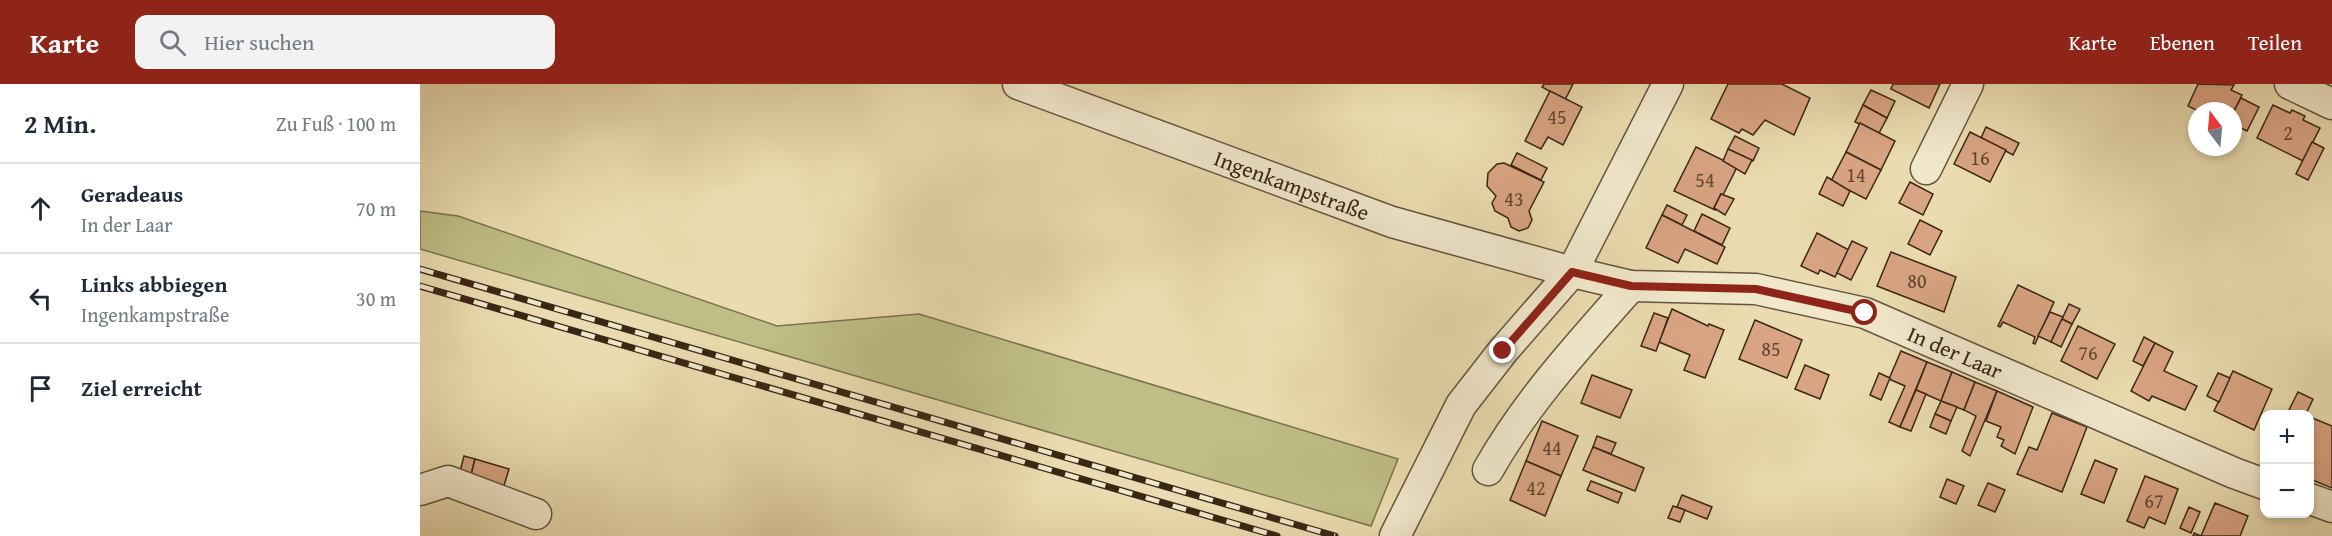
<!DOCTYPE html>
<html lang="de">
<head>
<meta charset="utf-8">
<style>
	body { margin:0; font-family:"Gentium Book Plus",serif; background:#f2f2f3; color:#1f2937 }
	.controls { position:absolute; right:18px; bottom:18px; display:grid; overflow:hidden; border-radius:12px; box-shadow:0 3px 9px #0003 }
	.controls button { width:54px; height:54px; display:grid; place-items:center; padding:0; border:0; border-bottom:2px solid #e0e1e3; background:#fff; color:#1f2937; font:30px sans-serif }
	.compass { position:absolute; left:1768px; top:18px; width:54px; height:54px; border-radius:50%; background:#fff; box-shadow:0 3px 9px #0003; rotate:344deg }
	.stop { position:absolute; width:18px; height:18px; margin:-14px; border:4px solid #8f2418; border-radius:50%; background:#fff }
	.stop.end { background:#8f2418; border-color:#fff; box-shadow:0 2px 6px #0008 }
	.list { margin:0; padding:0; list-style:none }
	h2 { display:flex; justify-content:space-between; align-items:center; height:78px; margin:0; padding:0 24px; font-size:26px }
	h2 small { font-size:20px; font-weight:400; color:#747a83 }
	.list li { display:grid; grid-template-columns:39px 1fr auto; gap:18px; align-items:center; box-sizing:border-box; height:90px; padding:0 24px; border-top:2px solid #e0e1e3 }
	.list b { display:block; font-size:22px; white-space:nowrap }
	.list p { margin:0; font-size:20px; white-space:nowrap; color:#747a83 }
	.list em { font-size:20px; font-style:normal; color:#747a83 }
	.icon { flex:none; width:33px; height:33px; fill:none; stroke:currentColor; stroke-width:2; stroke-linecap:round; stroke-linejoin:round }
	.map { position:relative; flex:none; width:1912px; height:452px; overflow:hidden }
	header { display:flex; align-items:center; gap:36px; box-sizing:border-box; height:84px; padding:0 30px; background:#8f2418; color:#fff }
	header strong { font-size:28px }
	nav { display:flex; gap:33px; margin-inline-start:auto; font-size:21px }
	.search { width:420px; height:54px; background:#f2f2f3; display:flex; align-items:center; gap:15px; box-sizing:border-box; padding:0 21px; border-radius:12px; color:#747a83; font-size:22px }
	main { display:flex }
	aside { flex:1; background:#fff }
	.map>svg:first-child { display:block }
	.green { fill:#bfbe86; stroke:#7c724e; stroke-width:1.5 }
	.building { fill:#d9a483; stroke:#3a2615; stroke-width:1.5 }
	.lines { fill:none; stroke-linecap:round; stroke-linejoin:round }
	.minor-casing { stroke:#66543c; stroke-width:33 }
	.minor { stroke:#f1e8cc; stroke-width:30 }
	.rail-casing { stroke:#3a2615; stroke-width:7 }
	.rail { stroke:#f1e8cc; stroke-width:4.5; stroke-dasharray:14; stroke-linecap:butt }
	.route { stroke:#8f2418; stroke-width:8 }
	.labels { text-anchor:middle; stroke-width:5; stroke-linejoin:round; paint-order:stroke }
	.number-label { font-size:20px; fill:#624630 }
	.street-label { font-size:22px; fill:#3a2615; stroke:#f1e8cc }
</style>
</head>
<body>
<header>
<strong>Karte</strong>
<div class="search"><svg class="icon" aria-label="search" viewBox="0 0 24 24"><circle cx="10" cy="10" r="6"/><path d="M15 15l6 6"/></svg>Hier suchen</div>
<nav><a>Karte</a><a>Ebenen</a><a>Teilen</a></nav>
</header>
<main>
<aside>
<h2>2 Min.<small>Zu Fuß · 100 m</small></h2>
<ul class="list">
<li><svg class="icon" aria-label="ahead" viewBox="0 0 24 24"><path d="M12 20V5M6 11l6-6 6 6"/></svg><div><b>Geradeaus</b><p>In der Laar</p></div><em>70 m</em></li>
<li><svg class="icon" aria-label="left" viewBox="0 0 24 24"><path d="M17 20v-9H6M10 6l-5 5 5 5"/></svg><div><b>Links abbiegen</b><p>Ingenkampstraße</p></div><em>30 m</em></li>
<li><svg class="icon" aria-label="arrive" viewBox="0 0 24 24"><path d="M6 21V4h12l-3 4 3 4H6"/></svg><div><b>Ziel erreicht</b></div></li>
</ul>
</aside>
<div class="map">
<svg width="1912" height="452" viewBox="0 0 1912 452">
	<rect width="100%" height="100%" fill="#eadcb0"/>
	<filter id="stains"><feTurbulence type="fractalNoise" baseFrequency=".00333" numOctaves="4"/><feColorMatrix values="0 0 0 0 .2 0 0 0 0 .09 0 0 0 0 .02 0 0 0 .5 -.17"/></filter>
	<radialGradient id="worn" r=".72"><stop offset=".6" stop-color="#630" stop-opacity="0"/><stop offset="1" stop-color="#630" stop-opacity=".3"/></radialGradient>
	<path class="green" d="M0,127L38,132L357,242L499,230L978,375L951,442L0,165Z"/>
	<g class="building">
		<path d="M1124,0H1153L1145,16L1122,3Z"/>
		<path d="M1308,0H1362L1390,14L1374,51L1345,36L1333,51L1322,45L1319,49L1291,35Z"/>
		<path d="M1473,0H1520L1509,24L1471,5Z"/>
		<path d="M1778,0L1814,1L1811,6L1822,11L1813,29V27H1778L1768,22Z"/>
		<path d="M1451,6L1475,17L1467,34L1443,21Z"/>
		<path d="M1130,7L1162,23L1143,61L1128,53L1121,65L1105,57Z"/>
		<path d="M1821,14L1839,23L1827,47L1813,40V29Z"/>
		<path d="M1443,21L1467,34L1459,49L1435,38Z"/>
		<path d="M1853,21L1870,29L1872,26L1885,32L1883,36L1900,44L1883,77L1837,54Z"/>
		<path d="M1440,39L1475,57L1461,86L1426,68Z"/>
		<path d="M1566,43L1599,59L1593,71L1561,54Z"/>
		<path d="M1550,48L1586,66L1570,98L1534,80Z"/>
		<path d="M1315,52L1339,64L1333,77L1308,65Z"/>
		<path d="M1892,58L1904,64L1888,96L1876,90Z"/>
		<path d="M1276,63L1317,83L1303,111L1301,110L1294,124L1295,126L1254,107Z"/>
		<path d="M1308,65L1332,76L1325,90L1303,77Z"/>
		<path d="M1426,68L1461,86L1446,115L1411,97Z"/>
		<path d="M1097,69L1127,84L1121,96L1091,81Z"/>
		<path d="M1084,79L1124,98L1109,127L1112,136L1108,144L1099,147L1091,143L1088,134L1075,127L1072,119L1076,112L1067,102L1068,89L1077,80Z"/>
		<path d="M1407,93L1430,107L1423,122L1399,110Z"/>
		<path d="M1490,98L1513,110L1503,131L1479,119Z"/>
		<path d="M1301,110L1314,115L1305,131L1294,124Z"/>
		<path d="M1247,121L1267,131L1262,141L1242,131Z"/>
		<path d="M1282,130L1310,144L1302,161L1274,147Z"/>
		<path d="M1242,131L1305,163L1297,180L1265,165L1258,179L1226,164Z"/>
		<path d="M1500,136L1522,147L1510,171L1488,160Z"/>
		<path d="M1397,149L1429,166L1415,193L1400,186L1398,190L1381,182Z"/>
		<path d="M1432,157L1447,164L1431,196L1417,189Z"/>
		<path d="M1471,168L1536,193L1524,228L1457,202Z"/>
		<path d="M1598,201L1634,218L1615,260L1613,259L1615,253L1583,238L1580,243L1578,242Z"/>
		<path d="M1649,220L1660,225L1652,240L1642,235Z"/>
		<path d="M1252,225L1288,242L1289,240L1304,246L1285,294L1264,286L1270,271L1239,258Z"/>
		<path d="M1630,228L1643,233L1631,258L1618,252Z"/>
		<path d="M1234,229L1248,234L1236,267L1221,262Z"/>
		<path d="M1642,235L1652,240L1641,263L1631,258Z"/>
		<path d="M1335,236L1382,256L1367,294L1319,275Z"/>
		<path d="M1658,242L1695,260L1677,295L1641,277Z"/>
		<path d="M1724,253L1735,259L1723,282L1713,277Z"/>
		<path d="M1735,259L1753,268L1744,287L1777,302L1765,326L1732,312L1729,317L1711,307Z"/>
		<path d="M1481,267L1507,278L1480,343L1469,338L1485,302L1469,295Z"/>
		<path d="M1507,278L1532,288L1521,317L1496,306Z"/>
		<path d="M1385,281L1409,291L1400,315L1375,305Z"/>
		<path d="M1813,287L1852,305L1834,346L1794,327Z"/>
		<path d="M1532,288L1555,298L1544,326L1521,317Z"/>
		<path d="M1459,289L1470,294L1461,316L1450,311Z"/>
		<path d="M1798,289L1810,294L1799,318L1787,312Z"/>
		<path d="M1172,291L1212,306L1200,334L1161,319Z"/>
		<path d="M1555,298L1577,307L1550,372L1542,367L1556,332L1544,326Z"/>
		<path d="M1496,306L1506,310L1491,347L1480,343Z"/>
		<path d="M1577,307L1613,323L1595,370L1581,362L1584,356L1577,353L1581,343L1566,337Z"/>
		<path d="M1878,308L1893,315L1886,330H1867Z"/>
		<path d="M1521,317L1537,323L1531,337L1515,330Z"/>
		<path d="M1632,329L1667,343L1642,408L1597,390L1609,363L1617,366Z"/>
		<path d="M1515,330L1531,337L1526,350L1510,343Z"/>
		<path d="M1890,333L1912,342V404L1890,395Z"/>
		<path d="M1122,337L1158,352L1141,392L1106,377Z"/>
		<path d="M1177,352L1196,359L1191,370L1173,363Z"/>
		<path d="M1173,363L1224,384L1215,407L1163,386Z"/>
		<path d="M44,372L55,375L49,399L38,395Z"/>
		<path d="M55,375L89,385L82,408L49,399Z"/>
		<path d="M1675,376L1697,385L1684,419L1661,410Z"/>
		<path d="M1106,377L1141,392L1125,432L1090,416Z"/>
		<path d="M1725,392L1758,405L1745,440L1729,433L1724,444L1707,437Z"/>
		<path d="M1527,395L1544,402L1536,420L1520,413Z"/>
		<path d="M1171,397L1202,409L1198,419L1167,406Z"/>
		<path d="M1568,399L1585,406L1575,428L1558,421Z"/>
		<path d="M1262,411L1292,423L1287,435L1257,423Z"/>
		<path d="M1795,419L1828,432L1820,452H1773L1774,449L1781,452Z"/>
		<path d="M1253,422L1265,426L1260,438L1248,434Z"/>
		<path d="M1769,423L1780,428L1771,449L1760,444Z"/>
	</g>
	<g class="lines">
		<defs>
			<g id="minor">
				<path id="s1" d="M598,0L972,138L1152,188L1211,202L1336,205L1445,229L1814,389L1844,400"/>
				<path d="M1870,0L1912,20"/>
				<path d="M1506,85L1548,0"/>
				<path d="M1068,386C1107,317 1159,261 1211,202"/>
				<path d="M0,406L28,397L116,430"/>
				<path d="M1890,415L1912,423"/>
				<path d="M975,452L1041,321L1083,267L1152,188L1248,0"/>
			</g>
		</defs>
		<use href="#minor" class="minor-casing"/>
		<use href="#minor" class="minor"/>
		<defs>
			<g id="rail">
				<path d="M0,185L915,452"/>
				<path d="M0,202L857,452"/>
			</g>
		</defs>
		<use href="#rail" class="rail-casing"/>
		<use href="#rail" class="rail"/>
	</g>
	<g class="lines">
		<path class="route" d="M1083,267L1152,188L1211,202L1336,205L1445,229"/>
	</g>
	<g class="labels">
		<g class="number-label">
			<text x="1137" y="40">45</text>
			<text x="1868" y="56">2</text>
			<text x="1560" y="81">16</text>
			<text x="1436" y="98">14</text>
			<text x="1285" y="103">54</text>
			<text x="1094" y="122">43</text>
			<text x="1497" y="204">80</text>
			<text x="1351" y="272">85</text>
			<text x="1668" y="276">76</text>
			<text x="1132" y="371">44</text>
			<text x="1116" y="411">42</text>
			<text x="1734" y="424">67</text>
		</g>
		<g class="street-label">
			<text dy="8" stroke="none"><textPath href="#s1" startOffset="292">Ingenkampstraße</textPath></text>
			<text dy="8" stroke="none"><textPath href="#s1" startOffset="981">In der Laar</textPath></text>
		</g>
	</g>
	<rect width="100%" height="100%" filter="url(#stains)"/>
	<rect width="100%" height="100%" fill="url(#worn)"/>
</svg>
<div class="controls">
<button>+</button>
<button>−</button>
</div>
<svg class="compass" viewBox="-18 -18 36 36"><path d="M0-13l5 13h-10z" fill="#e53935"/><path d="M0 13l5-13h-10z" fill="#747a83"/></svg>
<div class="stop" style="left:1445px;top:229px"></div>
<div class="stop end" style="left:1083px;top:267px"></div>
</div>
</main>
</body>
</html>
